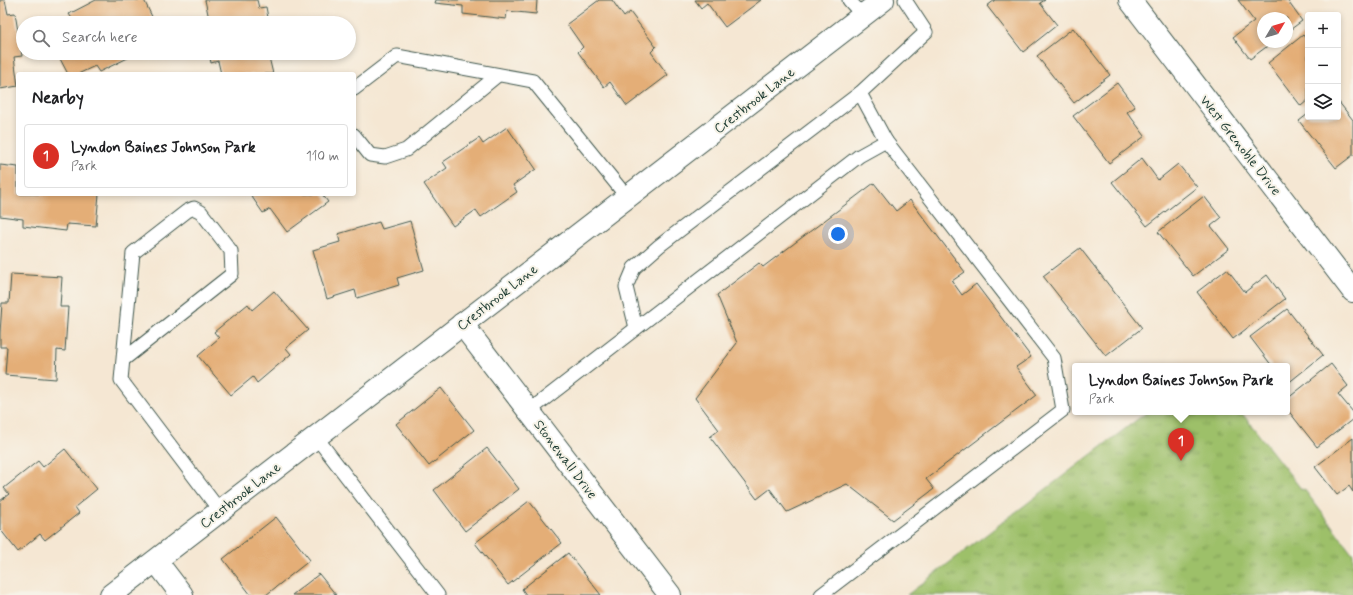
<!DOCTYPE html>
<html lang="en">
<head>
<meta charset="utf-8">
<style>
	body { margin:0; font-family:Mynerve,sans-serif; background:#f2f2f2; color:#202124 }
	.controls { position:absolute; right:12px; top:12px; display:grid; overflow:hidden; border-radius:4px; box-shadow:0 2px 6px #0003 }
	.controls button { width:36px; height:36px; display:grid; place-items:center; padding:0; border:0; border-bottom:1px solid #e0e0e0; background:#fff; color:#202124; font:20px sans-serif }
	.compass { position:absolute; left:1257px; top:12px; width:36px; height:36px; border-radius:50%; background:#fff; box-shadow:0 2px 6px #0003; rotate:52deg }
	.you { position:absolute; left:838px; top:234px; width:14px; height:14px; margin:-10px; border:3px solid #fff; border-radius:50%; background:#1a73e8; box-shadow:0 0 0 6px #1a73e833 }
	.badge { display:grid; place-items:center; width:26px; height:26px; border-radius:50%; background:#d93025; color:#fff; font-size:13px; font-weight:700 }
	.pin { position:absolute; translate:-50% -33px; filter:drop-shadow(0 1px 2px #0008) }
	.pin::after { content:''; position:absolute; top:21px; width:14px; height:12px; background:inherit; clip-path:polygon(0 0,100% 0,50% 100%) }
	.popup { position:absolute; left:1072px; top:363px; width:218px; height:52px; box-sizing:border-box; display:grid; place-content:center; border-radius:4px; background:#fff; filter:drop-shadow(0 1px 3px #0005); font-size:13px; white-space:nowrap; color:#757577 }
	.popup b { font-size:15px; color:#202124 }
	.popup::after { content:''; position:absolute; left:50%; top:100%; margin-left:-8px; border:8px solid transparent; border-top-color:#fff }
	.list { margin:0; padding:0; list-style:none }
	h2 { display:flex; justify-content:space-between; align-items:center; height:52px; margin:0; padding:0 16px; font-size:17px }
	h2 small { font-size:13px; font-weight:400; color:#757577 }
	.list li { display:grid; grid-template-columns:26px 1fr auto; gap:12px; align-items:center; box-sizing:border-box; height:64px; margin:0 8px 8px; padding:0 8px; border:1px solid #e0e0e0; border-radius:4px }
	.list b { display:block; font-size:15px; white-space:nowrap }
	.list p { margin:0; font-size:13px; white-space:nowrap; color:#757577 }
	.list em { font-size:13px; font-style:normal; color:#757577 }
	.icon { flex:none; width:22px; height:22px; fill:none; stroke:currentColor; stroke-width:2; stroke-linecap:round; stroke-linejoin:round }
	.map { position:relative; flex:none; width:1353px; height:595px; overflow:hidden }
	.search { position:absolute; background:#fff; box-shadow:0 2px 6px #0003; left:16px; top:16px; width:340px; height:44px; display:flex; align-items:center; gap:10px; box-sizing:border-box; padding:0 14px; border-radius:22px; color:#757577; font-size:15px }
	.panel { position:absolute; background:#fff; box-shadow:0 2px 6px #0003; left:16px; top:72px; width:340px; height:124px; border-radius:4px }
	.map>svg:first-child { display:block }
	.park { fill:url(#park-tufts); stroke:#5e7e4e }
	.building { fill:#e4ae77 }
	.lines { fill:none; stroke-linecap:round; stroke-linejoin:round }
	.service-casing { stroke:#3f564c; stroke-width:15 }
	.minor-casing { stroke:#3f564c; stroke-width:24 }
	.service { stroke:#fff; stroke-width:13 }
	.minor { stroke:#fff; stroke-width:22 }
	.labels { text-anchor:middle; stroke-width:4; stroke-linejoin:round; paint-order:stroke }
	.street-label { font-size:14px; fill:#1f3d34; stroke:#f7f3e8 }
</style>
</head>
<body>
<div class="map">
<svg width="1353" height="595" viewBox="0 0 1353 595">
	<defs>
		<pattern id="park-tufts" width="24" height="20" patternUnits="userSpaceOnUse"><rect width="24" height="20" fill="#9dc069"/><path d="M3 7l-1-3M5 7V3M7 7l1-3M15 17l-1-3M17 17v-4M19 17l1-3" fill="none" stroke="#7f9d57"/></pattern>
	</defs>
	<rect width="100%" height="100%" fill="#f7f3e8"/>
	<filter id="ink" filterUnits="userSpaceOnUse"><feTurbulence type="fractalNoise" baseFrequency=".025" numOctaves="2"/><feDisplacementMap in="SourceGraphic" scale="8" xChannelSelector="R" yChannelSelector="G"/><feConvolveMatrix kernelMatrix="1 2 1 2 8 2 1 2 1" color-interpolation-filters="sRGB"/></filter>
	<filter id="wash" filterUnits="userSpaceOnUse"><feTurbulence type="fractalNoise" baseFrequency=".012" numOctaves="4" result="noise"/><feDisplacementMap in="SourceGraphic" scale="16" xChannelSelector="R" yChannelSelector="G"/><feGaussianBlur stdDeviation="0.9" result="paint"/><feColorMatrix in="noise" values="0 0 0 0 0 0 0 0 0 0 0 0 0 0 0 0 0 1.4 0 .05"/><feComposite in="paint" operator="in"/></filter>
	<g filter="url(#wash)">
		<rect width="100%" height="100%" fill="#f5e7d3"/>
		<path class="park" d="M1147,412H1241L1302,490L1304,489L1353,554V595H907Z"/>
		<g id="blocks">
			<g class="building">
				<path d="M0,0H5L8,14L15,13L22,56L14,57L18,86L0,89Z"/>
				<path d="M96,0H144L155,23H67L73,20L69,14Z"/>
				<path d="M205,0H257L259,8L266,7L269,23H203L202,20L209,19Z"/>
				<path d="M436,0H537L536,14L507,11L506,19L463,14V6L435,3Z"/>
				<path d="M599,0H612L624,17L630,12L656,47L651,52L668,75L627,106L610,82L604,87L578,52L583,47L567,24Z"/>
				<path d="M695,0H761L725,27L707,3L701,8Z"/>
				<path d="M995,0H1045L1040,3L1057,25L1023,52L987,6Z"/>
				<path d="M1238,0H1287L1302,21L1287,32V18H1263V42H1273L1250,59L1233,37L1254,21Z"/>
				<path d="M1073,28L1110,75L1074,103L1037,56Z"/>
				<path d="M1303,35L1308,41V100L1301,106L1268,63Z"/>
				<path d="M57,53H138L99,72L95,66L78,74H68Z"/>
				<path d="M209,53H268L273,74H221L218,61L211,63Z"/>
				<path d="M1117,83L1135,107L1127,112L1145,136L1109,163L1073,116Z"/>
				<path d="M1338,101L1353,120V155L1336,168L1299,121L1308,114V117H1338Z"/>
				<path d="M507,127L536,169L513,185L517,192L481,217L476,210L453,226L424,184L447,168L443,162L479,138L483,144Z"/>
				<path d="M1142,158L1158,180L1178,164L1197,187L1147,226L1112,182Z"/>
				<path d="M0,165L18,167V194H99L96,226L67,224L66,231L23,226V219L0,216Z"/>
				<path d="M874,183L896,211L910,200L965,272L952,281L962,295L976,284L1031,357L1016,367L1037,395L926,479L934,489L893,520L847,484L787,512L770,489L757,499L710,437L719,430L695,398L737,343L717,295L759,263L763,267Z"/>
				<path d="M250,194H322L328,202L287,232L270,209L263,213Z"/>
				<path d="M1204,196L1221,218L1211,226L1229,249L1193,276L1158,232Z"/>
				<path d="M410,221L424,270L397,278L399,285L357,298L355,290L327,299L313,250L340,242L338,234L379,222L382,229Z"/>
				<path d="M1080,248L1142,328L1106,356L1043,276Z"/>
				<path d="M1227,269L1245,292L1267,275L1285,299L1233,339L1197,292Z"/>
				<path d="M11,274L62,277L60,307H68L65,351L57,350L56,379L5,375L7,347H0V333L2,303H9Z"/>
				<path d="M274,291L308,330L286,348L291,354L257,383L253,377L231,395L198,356L219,338L214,332L248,304L252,310Z"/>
				<path d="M1287,309L1323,355L1287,384V366H1272L1250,337Z"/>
				<path d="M1331,364L1348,386L1338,394L1353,412V419L1317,447L1287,409V399Z"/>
				<path d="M441,388L474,430L429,466L396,424Z"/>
				<path d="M1353,438V492L1349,486L1337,495L1315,467Z"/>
				<path d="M487,448L519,489L465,531L434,490Z"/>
				<path d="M65,449L97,489L75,507L79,513L45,540L40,534L18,552L0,529V501L9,494L4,488L38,461L43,467Z"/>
				<path d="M529,501L562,543L508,585L475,543Z"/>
				<path d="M276,517L310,560L266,595H251L223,559Z"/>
				<path d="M568,553L601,595H526L522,589Z"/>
				<path d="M319,574L336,595H292Z"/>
			</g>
		</g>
	</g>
	<g filter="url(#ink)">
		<use href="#blocks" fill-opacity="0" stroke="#3f564c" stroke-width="1"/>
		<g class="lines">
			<defs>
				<g id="service">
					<path d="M849,0L863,16"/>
					<path d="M354,89L397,56L533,81L627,197"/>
					<path d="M860,93L886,141"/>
					<path d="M354,135L370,155L385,157L406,150L498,75"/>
					<path d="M636,328L626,287L634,268L659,246L860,93L926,32L905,0"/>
					<path d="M123,360L232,274L231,251L201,212L194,208L187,211L133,253L121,380L220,511"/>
					<path d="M529,411L859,156L886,141L1054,358L1063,410L821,595"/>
					<path d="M316,437L438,595"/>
				</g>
				<g id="minor">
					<path d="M1130,0L1353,291"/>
					<path d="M462,324L670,595"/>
					<path d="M156,561L182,595"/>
					<path d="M111,595L883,0"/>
				</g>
			</defs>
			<use href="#service" class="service-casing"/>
			<use href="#minor" class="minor-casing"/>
			<use href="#service" class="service"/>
			<use href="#minor" class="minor"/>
		</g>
	</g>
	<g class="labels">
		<g class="street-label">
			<text transform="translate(754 100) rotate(-38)" y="5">Crestbrook Lane</text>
			<text transform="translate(1241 145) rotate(52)" y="5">West Grenoble Drive</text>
			<text transform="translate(497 297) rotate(-38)" y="5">Crestbrook Lane</text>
			<text transform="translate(566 459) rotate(53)" y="5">Stonewall Drive</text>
			<text transform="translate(240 495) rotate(-38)" y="5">Crestbrook Lane</text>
		</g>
	</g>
</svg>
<div class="controls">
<button>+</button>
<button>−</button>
<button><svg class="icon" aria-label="layers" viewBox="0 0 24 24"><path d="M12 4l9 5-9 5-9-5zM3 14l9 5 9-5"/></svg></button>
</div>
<svg class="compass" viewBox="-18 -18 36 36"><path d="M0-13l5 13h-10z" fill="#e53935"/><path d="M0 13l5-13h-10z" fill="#757577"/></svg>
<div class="you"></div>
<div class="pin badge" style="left:1181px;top:461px">1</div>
<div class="popup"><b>Lyndon Baines Johnson Park</b>Park</div>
<div class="search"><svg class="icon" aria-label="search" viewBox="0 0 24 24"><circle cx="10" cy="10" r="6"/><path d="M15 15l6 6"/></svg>Search here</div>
<section class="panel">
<h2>Nearby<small></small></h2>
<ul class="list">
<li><span class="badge">1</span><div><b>Lyndon Baines Johnson Park</b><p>Park</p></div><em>110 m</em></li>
</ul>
</section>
</div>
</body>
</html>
